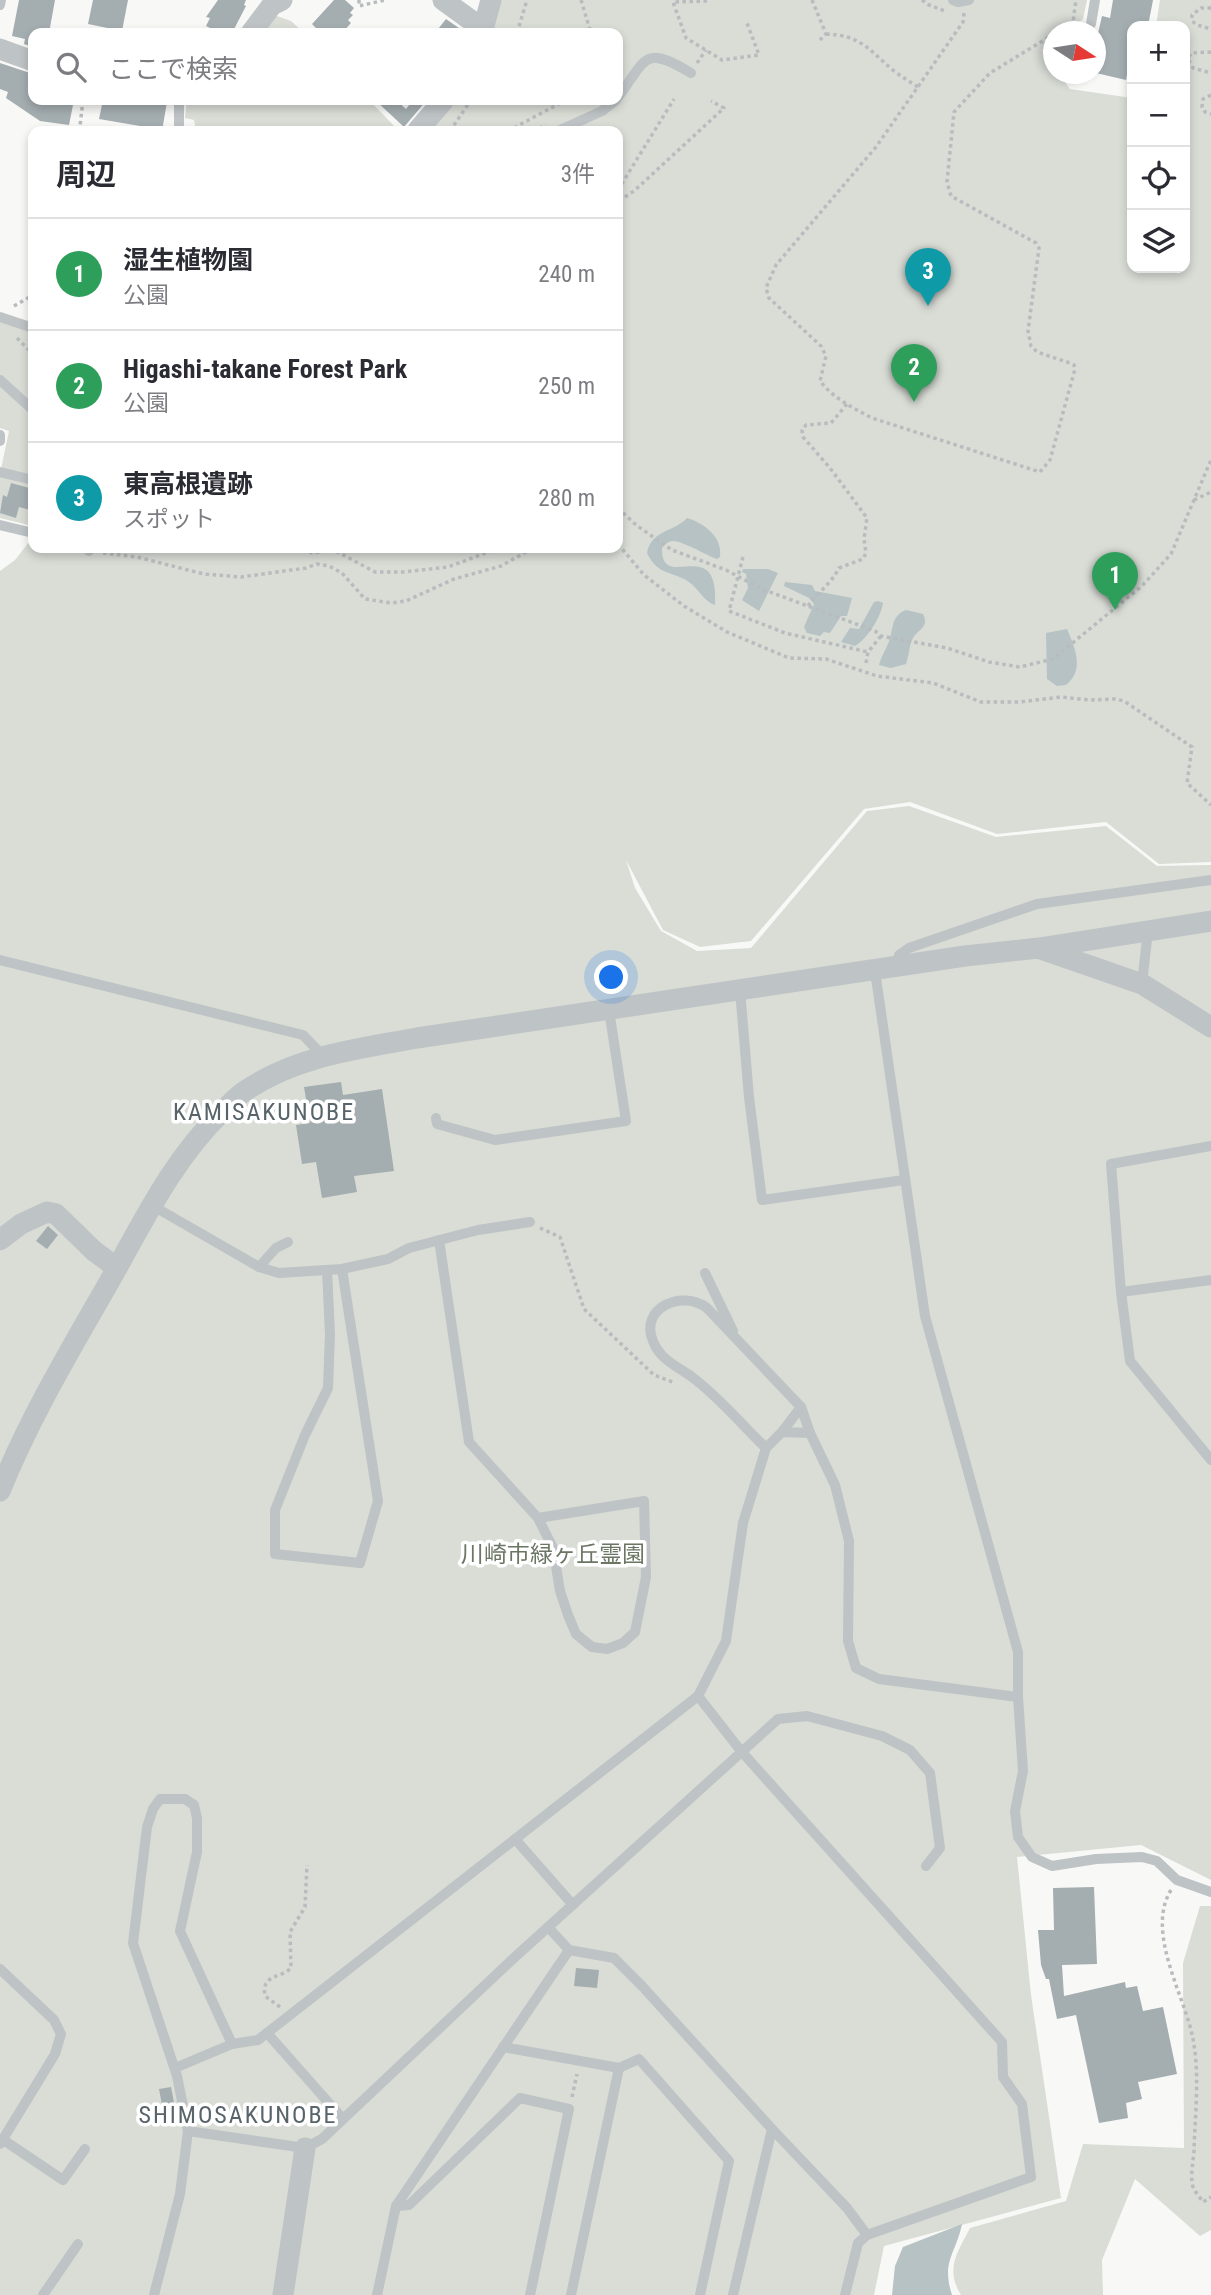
<!DOCTYPE html>
<html lang="ja">
<head>
<meta charset="utf-8">
<style>
	body { margin:0; font-family:"Roboto Condensed","Noto Sans JP",sans-serif; background:#f2f2f3; color:#2b2b33 }
	.controls { position:absolute; right:21px; top:21px; display:grid; overflow:hidden; border-radius:14px; box-shadow:0 4px 10px #0003 }
	.controls button { width:63px; height:63px; display:grid; place-items:center; padding:0; border:0; border-bottom:2px solid #e1e1e2; background:#fff; color:#2b2b33; font:35px sans-serif }
	.compass { position:absolute; left:1043px; top:21px; width:63px; height:63px; border-radius:50%; background:#fff; box-shadow:0 4px 10px #0003; rotate:102deg }
	.you { position:absolute; left:612px; top:978px; width:24px; height:24px; margin:-18px; border:5px solid #fff; border-radius:50%; background:#1a73e8; box-shadow:0 0 0 10px #1a73e833 }
	.badge { display:grid; place-items:center; width:46px; height:46px; border-radius:50%; background:#d93025; color:#fff; font-size:23px; font-weight:700 }
	.pin { position:absolute; translate:-50% -58px; filter:drop-shadow(0 2px 4px #0008) }
	.pin::after { content:''; position:absolute; top:37px; width:24px; height:21px; background:inherit; clip-path:polygon(0 0,100% 0,50% 100%) }
	.list { margin:0; padding:0; list-style:none }
	h2 { display:flex; justify-content:space-between; align-items:center; height:91px; margin:0; padding:0 28px; font-size:30px }
	h2 small { font-size:23px; font-weight:400; color:#7c7c81 }
	.list li { display:grid; grid-template-columns:46px 1fr auto; gap:21px; align-items:center; box-sizing:border-box; height:112px; padding:0 28px; border-top:2px solid #e1e1e2 }
	.list b { display:block; font-size:26px; white-space:nowrap }
	.list p { margin:0; font-size:23px; white-space:nowrap; color:#7c7c81 }
	.list em { font-size:23px; font-style:normal; color:#7c7c81 }
	.icon { flex:none; width:38px; height:38px; fill:none; stroke:currentColor; stroke-width:2; stroke-linecap:round; stroke-linejoin:round }
	.map { position:relative; flex:none; width:1211px; height:2295px; overflow:hidden }
	.search { position:absolute; background:#fff; box-shadow:0 4px 10px #0003; left:28px; top:28px; width:595px; height:77px; display:flex; align-items:center; gap:18px; box-sizing:border-box; padding:0 24px; border-radius:14px; color:#7c7c81; font-size:26px }
	.panel { position:absolute; background:#fff; box-shadow:0 4px 10px #0003; left:28px; top:126px; width:595px; height:427px; border-radius:14px }
	.map>svg:first-child { display:block }
	.green { fill:#d9ddd6 }
	.water { fill:#b6c2c4 }
	.building { fill:#a4adb0 }
	.lines { fill:none; stroke-linecap:round; stroke-linejoin:round }
	.path { stroke:#b8bcbe; stroke-width:3.5; stroke-dasharray:3.5 3.5; stroke-linecap:butt }
	.lane { stroke:#bec3c5; stroke-width:10 }
	.street { stroke:#bec3c5; stroke-width:21 }
	.labels { text-anchor:middle; stroke-width:7; stroke-linejoin:round; paint-order:stroke }
	.park-label { font-size:23px; fill:#6b7665; stroke:#fff }
	.neighbourhood-label { font-size:24px; letter-spacing:2px; fill:#586469; stroke:#fff }
</style>
</head>
<body>
<div class="map">
<svg width="1211" height="2295" viewBox="0 0 1211 2295">
	<rect width="100%" height="100%" fill="#f8f8f6"/>
	<g class="green">
		<path d="M497,0H1087L1083,19L1067,31L1054,32L1053,42L1042,50L1053,66L1054,74H1059L1070,89L1132,98V268H1185V26H1156L1160,0H1211V862L1159,864L1106,822L997,834L910,802L864,809L751,941L700,947L663,930L626,860L635,888L661,931L697,951L751,948L867,811L909,806L996,837L1106,826L1157,866L1211,865V1880L1141,1845L1017,1857L1031,1995L1061,2198L884,2246L874,2295H0V571L15,560L29,542L33,541V548H57L73,553L81,548H618V131H426L453,100H618V33H488Z"/>
		<path d="M274,15L291,21L304,33H260Z"/>
		<path d="M187,100H369L399,131H196L194,120L185,118Z"/>
		<path d="M0,322L33,332V526L0,518V474L9,431L0,428Z"/>
		<path d="M1200,1906H1211V2230L1200,2236L1135,2179L1102,2260L1103,2295H961C945,2269 957,2253 970,2228L1066,2201L1083,2144L1184,2148L1183,1963Z"/>
	</g>
	<g class="water">
		<path d="M687,518C704,523 723,537 720,557L717,559C706,555 681,540 672,541C667,542 665,545 662,548C661,594 719,532 715,605C703,601 700,590 689,582C673,571 658,576 647,553C651,530 674,532 687,518Z"/>
		<path d="M743,569H768L778,573L759,611L742,600L748,588L746,574L742,572Z"/>
		<path d="M785,582L812,585L815,591L852,598L847,616H841L830,633L824,632L820,636L807,633L804,627L814,604L809,598L784,586Z"/>
		<path d="M878,601L883,603C881,617 867,639 855,646L841,642L850,628L859,629L874,602Z"/>
		<path d="M906,610L923,614C930,628 917,629 912,640C909,647 909,656 906,664L891,668L879,665C881,657 885,651 888,644C894,630 890,616 906,610Z"/>
		<path d="M1067,629C1075,648 1085,670 1066,685L1057,686L1047,679L1046,633Z"/>
		<path d="M962,2224C956,2254 941,2261 952,2295H892L895,2266L903,2247Z"/>
	</g>
	<g class="building">
		<path d="M19,0H55L49,33H33V47L24,44L25,39L12,36Z"/>
		<path d="M93,0H128L122,31L88,24Z"/>
		<path d="M218,0H246L244,5L246,6L232,33H220L206,26L210,18L206,17Z"/>
		<path d="M334,0H345L354,8L350,13L353,15L348,20L351,23L342,33H321L312,24Z"/>
		<path d="M1113,0H1153L1148,26H1132V71L1128,70L1126,80L1096,73V42L1102,16L1110,18Z"/>
		<path d="M446,19L466,33H435Z"/>
		<path d="M0,63L33,74V100H74L69,125L40,121L6,98L8,92L0,89Z"/>
		<path d="M103,100H153L167,102L162,131H139L140,126L99,119Z"/>
		<path d="M375,100H396L406,109L413,100H427L404,127Z"/>
		<path d="M11,483L33,489L30,510L19,507L16,518L0,513L3,495L7,497Z"/>
		<path d="M341,1082L343,1095L382,1089L394,1171L354,1176L357,1192L322,1198L316,1162L302,1164L296,1125L310,1123L304,1087Z"/>
		<path d="M48,1226L58,1235L47,1249L36,1241Z"/>
		<path d="M1094,1887L1097,1964L1062,1965L1064,1996L1125,1982L1126,1988L1137,1986L1143,2011L1163,2007L1177,2074L1138,2082L1142,2099L1126,2103L1128,2118L1099,2123L1076,2015L1057,2019L1049,1979H1046L1041,1965L1038,1930H1054L1053,1888Z"/>
		<path d="M576,1968L599,1970L597,1988L574,1986Z"/>
		<path d="M171,2087L177,2118L165,2121L159,2089Z"/>
	</g>
	<g class="lines">
		<g class="path">
			<path d="M359,0V6L385,0"/>
			<path d="M581,0L591,33"/>
			<path d="M812,0L826,34L820,40"/>
			<path d="M922,0L929,5L945,11"/>
			<path d="M707,1L673,2L686,38L722,60L759,55L747,23"/>
			<path d="M1211,8H1201L1192,15V21L1197,25L1211,29"/>
			<path d="M964,13L963,22L876,147L776,265L766,288L769,298L821,346L826,356L820,381C833,398 853,408 872,418L1040,472L1050,460L1075,369L1074,365L1070,363L1037,352L1031,346L1028,331L1039,248L1036,243L951,196L947,182L954,112L990,73L1054,34"/>
			<path d="M1057,32L1073,22L1076,0"/>
			<path d="M517,33L527,0"/>
			<path d="M826,34C861,35 869,50 894,71C902,77 910,82 918,87"/>
			<path d="M1211,52L1191,53L1188,59L1193,68L1211,73"/>
			<path d="M697,63L706,50"/>
			<path d="M1211,95L1203,99L1202,107L1205,112L1211,114"/>
			<path d="M83,100L80,126L86,131"/>
			<path d="M450,131L471,100"/>
			<path d="M508,131L566,100"/>
			<path d="M533,131L546,125"/>
			<path d="M618,190L674,99"/>
			<path d="M618,197H625L634,191L724,108L711,101"/>
			<path d="M618,285V294"/>
			<path d="M14,306L33,295"/>
			<path d="M17,338L33,354"/>
			<path d="M1194,500L1211,492"/>
			<path d="M618,508L636,525L672,550L726,570L762,589L875,631L881,636L947,648L989,662L1020,667L1053,659L1142,586L1171,554L1211,460"/>
			<path d="M618,544L644,575L684,606L727,632L789,658L826,659L877,676L933,683L981,702H1020L1061,697L1089,700L1115,699L1124,701L1192,747L1187,783L1211,805"/>
			<path d="M303,548L312,553L334,550L375,572H403L448,567L499,548"/>
			<path d="M103,553L137,557L204,574L241,577L306,568L317,564L329,566L342,573L365,599L392,603L406,601L454,579L501,566L533,548"/>
			<path d="M743,557L729,611L785,633L868,652"/>
			<path d="M808,606C818,592 831,584 839,568L863,559L866,553L864,539L867,518L830,468L803,437L802,430L806,425L831,423L847,404"/>
			<path d="M866,663L868,652L881,636"/>
			<path d="M540,1228L560,1237L584,1309L654,1375L675,1383"/>
			<path d="M1171,1890C1145,1932 1185,1996 1193,2039C1200,2076 1195,2114 1194,2151C1193,2162 1191,2173 1192,2183C1193,2190 1199,2196 1203,2202L1211,2197"/>
			<path d="M280,2007L265,1996C261,1974 280,1979 291,1968L290,1932L305,1907L307,1865"/>
			<path d="M572,2097L577,2074"/>
		</g>
		<g class="lane">
			<path d="M953,0L958,2L969,0"/>
			<path d="M0,5L1,0"/>
			<path d="M1091,24L1095,0"/>
			<path d="M618,97C646,61 642,43 691,73"/>
			<path d="M179,131V100"/>
			<path d="M558,131L602,111L616,100"/>
			<path d="M0,317L33,328"/>
			<path d="M0,380L33,410"/>
			<path d="M0,435V441"/>
			<path d="M0,472L33,480"/>
			<path d="M0,525L33,533"/>
			<path d="M89,551L90,548"/>
			<path d="M0,960L303,1035L323,1056"/>
			<path d="M897,967L899,955L909,948L1037,904L1211,880"/>
			<path d="M1142,984L1148,930"/>
			<path d="M740,990L749,1097L762,1200L904,1180"/>
			<path d="M436,1118L437,1124L495,1140L626,1121L609,1010"/>
			<path d="M1211,1146L1111,1164L1121,1292L1130,1361L1211,1460"/>
			<path d="M153,1206L259,1267L279,1273L342,1269L388,1259L409,1248L478,1230L530,1222"/>
			<path d="M439,1240L469,1442L538,1518L553,1548L560,1591L568,1615L576,1634L592,1647L607,1649L623,1643L635,1632L646,1577L644,1501L538,1518"/>
			<path d="M259,1267L276,1248L288,1242"/>
			<path d="M327,1270L330,1334L328,1388L305,1435L275,1510V1554L360,1563L378,1501L342,1269"/>
			<path d="M705,1273L733,1331"/>
			<path d="M1121,1292L1211,1280"/>
			<path d="M782,1432L801,1407"/>
			<path d="M766,1448C742,1425 719,1397 692,1377C677,1366 660,1360 653,1341C639,1308 682,1289 707,1308L801,1407L810,1433"/>
			<path d="M1018,1697L1023,1771L1015,1811L1018,1837L1032,1857L1052,1866L1096,1859L1142,1857L1157,1861L1177,1880L1211,1892"/>
			<path d="M515,1839L573,1905"/>
			<path d="M548,1927L569,1950L614,1958L642,1986L772,2129L847,2208L867,2235L858,2243L845,2295"/>
			<path d="M0,1969L54,2020L61,2034L55,2054L0,2144"/>
			<path d="M267,2033L343,2119"/>
			<path d="M503,2047L619,2068L639,2059L729,2161L700,2295"/>
			<path d="M175,2068L232,2044L258,2040L698,1696"/>
			<path d="M188,2131L177,2076L133,1943L147,1827L153,1809L160,1799H185L194,1805L197,1818V1852L180,1931L232,2044"/>
			<path d="M2,2139L63,2180L85,2149"/>
			<path d="M396,2206L409,2205L520,2098L569,2109L530,2295"/>
			<path d="M867,2235L1031,2177L1022,2104L1003,2077L1002,2042L741,1751L698,1696L726,1641L743,1523L766,1448L782,1432L810,1433L835,1485L849,1541L848,1641L856,1668L879,1679L1018,1697V1652L925,1316L875,971"/>
			<path d="M43,2295L78,2244"/>
			<path d="M154,2295L180,2194L188,2131L305,2148L322,2139L515,1957L778,1719L807,1716L882,1736L910,1750L930,1773L940,1848L926,1866"/>
			<path d="M377,2295L396,2206L569,1950"/>
			<path d="M571,2295L619,2068"/>
			<path d="M733,2295L772,2129"/>
		</g>
		<g class="street">
			<path d="M443,0L483,29"/>
			<path d="M251,33L272,5L282,0"/>
			<path d="M482,33L491,0"/>
			<path d="M0,49L33,61"/>
			<path d="M418,130L444,100"/>
			<path d="M1041,949L1142,984L1211,1027"/>
			<path d="M0,1240L21,1224L47,1212L56,1214L94,1251L117,1268"/>
			<path d="M0,1491C29,1419 69,1352 108,1284C142,1224 172,1160 222,1112C229,1105 237,1096 245,1091C296,1056 358,1049 417,1038L965,956L1039,948L1211,921"/>
			<path d="M283,2295L305,2148"/>
		</g>
	</g>
	<g class="labels">
		<g class="park-label">
			<text x="553" y="1562">川崎市緑ヶ丘霊園</text>
		</g>
		<g class="neighbourhood-label">
			<text x="264" y="1120">KAMISAKUNOBE</text>
			<text x="238" y="2123">SHIMOSAKUNOBE</text>
		</g>
	</g>
</svg>
<div class="controls">
<button>+</button>
<button>−</button>
<button><svg class="icon" aria-label="locate" viewBox="0 0 24 24"><circle cx="12" cy="12" r="6"/><path d="M12 2v4M12 18v4M2 12h4M18 12h4"/></svg></button>
<button><svg class="icon" aria-label="layers" viewBox="0 0 24 24"><path d="M12 4l9 5-9 5-9-5zM3 14l9 5 9-5"/></svg></button>
</div>
<svg class="compass" viewBox="-18 -18 36 36"><path d="M0-13l5 13h-10z" fill="#e53935"/><path d="M0 13l5-13h-10z" fill="#7c7c81"/></svg>
<div class="you"></div>
<div class="pin badge" style="left:1115px;top:610px;background:#2e9e5b">1</div>
<div class="pin badge" style="left:914px;top:402px;background:#2e9e5b">2</div>
<div class="pin badge" style="left:928px;top:306px;background:#0f9aa8">3</div>
<div class="search"><svg class="icon" aria-label="search" viewBox="0 0 24 24"><circle cx="10" cy="10" r="6"/><path d="M15 15l6 6"/></svg>ここで検索</div>
<section class="panel">
<h2>周辺<small>3件</small></h2>
<ul class="list">
<li><span class="badge" style="background:#2e9e5b">1</span><div><b>湿生植物園</b><p>公園</p></div><em>240 m</em></li>
<li><span class="badge" style="background:#2e9e5b">2</span><div><b>Higashi-takane Forest Park</b><p>公園</p></div><em>250 m</em></li>
<li><span class="badge" style="background:#0f9aa8">3</span><div><b>東高根遺跡</b><p>スポット</p></div><em>280 m</em></li>
</ul>
</section>
</div>
</body>
</html>
